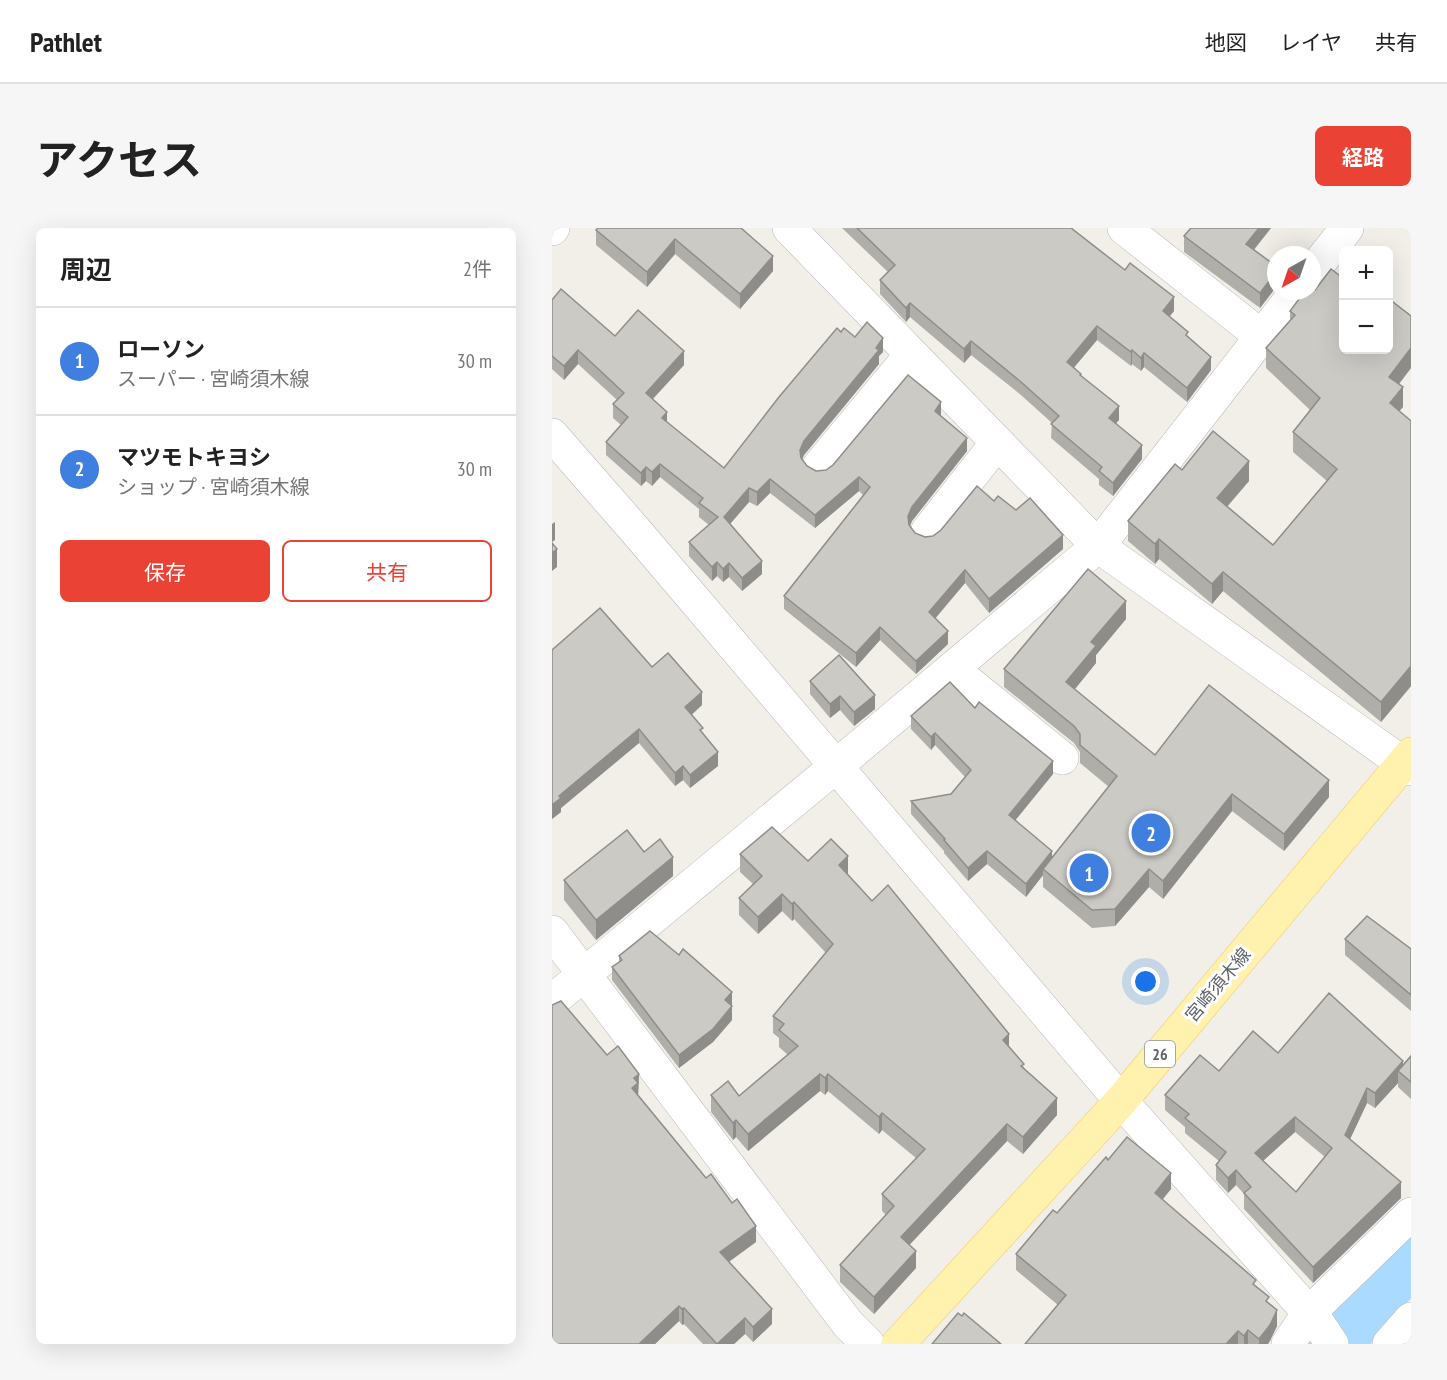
<!DOCTYPE html>
<html lang="ja">
<head>
<meta charset="utf-8">
<style>
	body { margin:0; font-family:"PT Sans Narrow","Noto Sans JP",sans-serif; background:#f6f6f6; color:#222 }
	.controls { position:absolute; right:18px; top:18px; display:grid; overflow:hidden; border-radius:9px; box-shadow:0 6px 24px #0002 }
	.controls button { width:54px; height:54px; display:grid; place-items:center; padding:0; border:0; border-bottom:2px solid #e0e0e0; background:#fff; color:#222; font:30px sans-serif }
	.compass { position:absolute; left:715px; top:18px; width:54px; height:54px; border-radius:50%; background:#fff; box-shadow:0 6px 24px #0002; rotate:220deg }
	.you { position:absolute; left:594px; top:754px; width:21px; height:21px; margin:-15px; border:4px solid #fff; border-radius:50%; background:#1a73e8; box-shadow:0 0 0 9px #1a73e833 }
	.badge { display:grid; place-items:center; width:39px; height:39px; border-radius:50%; background:#ea4335; color:#fff; font-size:20px; font-weight:700 }
	.pin { position:absolute; translate:-50% -50%; border:3px solid #fff; box-shadow:0 2px 6px #0006 }
	.list { margin:0; padding:0; list-style:none }
	h2 { display:flex; justify-content:space-between; align-items:center; height:78px; margin:0; padding:0 24px; font-size:26px }
	h2 small { font-size:20px; font-weight:400; color:#767676 }
	.list li { display:grid; grid-template-columns:39px 1fr auto; gap:18px; align-items:center; box-sizing:border-box; height:108px; padding:0 24px; border-top:2px solid #e0e0e0 }
	.list b { display:block; font-size:22px; white-space:nowrap }
	.list p { margin:0; font-size:20px; white-space:nowrap; color:#767676 }
	.list em { font-size:20px; font-style:normal; color:#767676 }
	.actions { display:flex; gap:12px; padding:18px 24px }
	.actions a { flex:1; padding:14px 0; border:2px solid #ea4335; border-radius:9px; text-align:center; font-size:21px; color:#ea4335 }
	.actions .main { background:#ea4335; color:#fff }
	.map { position:relative; flex:none; width:859px; height:1116px; overflow:hidden; border-radius:9px }
	header { display:flex; align-items:center; gap:36px; box-sizing:border-box; height:84px; padding:0 30px; background:#fff; border-bottom:2px solid #e0e0e0 }
	header strong { font-size:28px }
	nav { display:flex; gap:33px; margin-inline-start:auto; font-size:21px }
	.intro { display:flex; align-items:center; justify-content:space-between; box-sizing:border-box; height:144px; padding:0 36px }
	h1 { margin:0; font-size:42px }
	.button { padding:15px 27px; border-radius:9px; background:#ea4335; color:#fff; font-size:21px; font-weight:700 }
	main { display:flex; gap:36px; padding:0 36px }
	aside { flex:1; background:#fff; border-radius:9px; box-shadow:0 6px 24px #0002 }
	.map>svg:first-child { display:block }
	.lines { fill:none; stroke-linecap:round; stroke-linejoin:round }
	.river { stroke:#aadaff; stroke-width:56 }
	.minor-casing { stroke:#b5b8bc; stroke-width:34 }
	.tertiary-casing { stroke:#b5b8bc; stroke-width:34 }
	.primary-casing { stroke:#f2c960; stroke-width:34 }
	.minor { stroke:#fff; stroke-width:33 }
	.tertiary { stroke:#fff; stroke-width:33 }
	.primary { stroke:#fff2af; stroke-width:33 }
	.wall { fill:#afaea9; fill-rule:evenodd }
	.shaded-wall { fill:#8f8d8a }
	.building { fill:#cccac5; stroke:#8f8d8a; stroke-width:1.5; fill-rule:evenodd }
	.labels { text-anchor:middle; stroke-width:6; stroke-linejoin:round; paint-order:stroke }
	.shield { fill:#fff; stroke:#8f9295; stroke-width:1.5 }
	.shield-label { font-size:16px; font-weight:bold; fill:#5f6368 }
	.street-label { font-size:18px; fill:#5f6368; stroke:#fff }
</style>
</head>
<body>
<header>
<strong>Pathlet</strong>
<nav><a>地図</a><a>レイヤ</a><a>共有</a></nav>
</header>
<div class="intro"><h1>アクセス</h1><a class="button">経路</a></div>
<main>
<aside>
<h2>周辺<small>2件</small></h2>
<ul class="list">
<li><span class="badge" style="background:#3f7fe0">1</span><div><b>ローソン</b><p>スーパー · 宮崎須木線</p></div><em>30 m</em></li>
<li><span class="badge" style="background:#3f7fe0">2</span><div><b>マツモトキヨシ</b><p>ショップ · 宮崎須木線</p></div><em>30 m</em></li>
</ul>
<div class="actions"><a class="main">保存</a><a>共有</a></div>
</aside>
<div class="map">
<svg width="859" height="1116" viewBox="0 0 859 1116">
	<rect width="100%" height="100%" fill="#f1efe8"/>
	<g class="lines">
		<path class="river" d="M781,1116L859,1028"/>
		<defs>
			<g id="minor">
				<path d="M237,0L546,318L859,541"/>
				<path d="M572,0L709,108"/>
				<path d="M0,1L1,0"/>
				<path d="M760,44L795,0"/>
				<path d="M267,238L359,127"/>
				<path d="M375,304L445,215"/>
				<path d="M400,441L510,530"/>
				<path d="M0,704L296,1096L316,1116"/>
				<path d="M0,773L283,539L546,318L745,63"/>
				<path d="M736,1116L756,1086L859,986"/>
				<path d="M837,1116L859,1091"/>
			</g>
			<path id="tertiary" d="M0,207L83,302L569,873L766,1095L780,1116"/>
			<path id="primary" d="M346,1116L569,873L859,526"/>
		</defs>
		<use href="#minor" class="minor-casing"/>
		<use href="#tertiary" class="tertiary-casing"/>
		<use href="#primary" class="primary-casing"/>
		<use href="#minor" class="minor"/>
		<use href="#tertiary" class="tertiary"/>
		<use href="#primary" class="primary"/>
	</g>
	<g class="wall">
		<path d="M189,0L221,43L188,81L123,26L95,59L44,17V2Z"/>
		<path d="M290,0H521V1L622,83L618,88L636,109L659,142L635,174L592,139L589,143L580,136L579,138L545,112L522,139L567,192L564,195L590,231L561,268L547,257V251L499,210L500,195L469,167L419,127L412,135L358,89L354,94L328,66V52L336,44Z"/>
		<path d="M639,0H719L702,22L724,38V59L708,80L632,24V8Z"/>
		<path d="M787,47L859,88V140L847,156L851,179L847,183L859,193V458L829,494L671,363L660,376L607,331L603,336L576,313V293L630,242L697,253L675,279L721,317L775,253L741,224V204L758,182L714,140V120L738,93V83L763,62Z"/>
		<path d="M0,72L63,108L132,137L101,171L115,194L172,240L289,104L303,109L331,124L327,128V136L252,227L250,232L255,238L264,243L274,242L389,188L415,223L360,293L358,298L363,305L373,309L381,308L442,273L511,321L437,385L413,355L383,390L396,416L364,446L328,412L304,439L232,381V368L311,267L307,263L263,300L218,265L205,278L197,274L178,296L210,346L190,363L177,349L171,354L165,348L160,353L137,328V314L157,297L147,289V281L108,249L100,258L94,253L89,258L54,227V214L69,197L61,190V176L65,172L26,136L12,152L0,141Z"/>
		<path d="M574,391L544,427V435L523,461L603,527L777,569L732,623L680,583L611,671L597,659L563,698L540,700L491,659V647L474,669L435,636L416,653L392,625V623L359,586V573L399,566L413,549L383,517L379,522L359,501V488L423,480L501,546L463,592L500,630L557,559L528,535V524L522,515L452,459V441Z"/>
		<path d="M0,422L100,439L150,477L139,487L151,505L166,538L138,560L131,552L123,558L87,515L9,580V584L0,591Z"/>
		<path d="M258,453L323,481L302,498L288,482L278,490L258,466Z"/>
		<path d="M92,624L121,648L44,712L12,672V652Z"/>
		<path d="M188,626L256,633L296,645L295,646L457,818L505,887L471,926L455,913L357,1017L364,1040L322,1086L288,1054V1037L334,987L330,983V966L364,930L330,902L327,906L276,863L273,867L268,863L196,923L184,909L181,912L159,884V867L187,868L236,827L227,819V810L221,805V788L274,725L242,691L240,693L230,683L206,706L187,687V670L201,656L188,644Z"/>
		<path d="M793,711L859,721V783L793,727Z"/>
		<path d="M67,728L180,777L179,778L180,792L161,814L127,840L60,752V739L67,734Z"/>
		<path d="M726,825L851,837L859,828V871L846,859V855L823,880L815,875L798,911L849,970L761,1055L692,981V966L684,957L676,965L664,952V937L667,933L633,905V899L613,882V867L667,843ZM743,904L773,929L744,964L711,933Z"/>
		<path d="M55,827L87,846L86,868L204,1014L177,1034L220,1096L201,1114L193,1106L182,1116H151L132,1096L130,1097L127,1093L103,1116H0Z"/>
		<path d="M556,932L619,961L610,971L704,1059L717,1076L725,1098L716,1116H473L506,1077L464,1042V1026L505,985Z"/>
	</g>
	<g class="shaded-wall">
		<path d="M707,0H719L694,31V16Z"/>
		<path d="M123,11V26L95,59V44Z"/>
		<path d="M221,28V43L188,81V66Z"/>
		<path d="M724,44V59L708,80V65Z"/>
		<path d="M622,69V83L611,96V83Z"/>
		<path d="M358,75V89L354,94V80Z"/>
		<path d="M545,98V112L515,148V134Z"/>
		<path d="M331,110V124L327,128V136L252,227L248,235V222L252,213Z"/>
		<path d="M419,113V127L412,135V121Z"/>
		<path d="M859,120V140L837,169V149Z"/>
		<path d="M26,122V136L12,152V138Z"/>
		<path d="M580,122V136L579,138V124Z"/>
		<path d="M132,123V137L94,178V165Z"/>
		<path d="M592,125V139L589,143V130Z"/>
		<path d="M659,129V142L635,174V160Z"/>
		<path d="M851,159V179L838,194V175Z"/>
		<path d="M389,174V188L383,196V183Z"/>
		<path d="M567,178V192L557,203V190Z"/>
		<path d="M115,184V197L110,190Z"/>
		<path d="M415,210V223L360,293L356,302V288L360,279Z"/>
		<path d="M590,217V231L561,268V255Z"/>
		<path d="M697,233V253L665,290V270Z"/>
		<path d="M108,236V249L100,258V244Z"/>
		<path d="M94,239V253L89,258V245Z"/>
		<path d="M307,249V263L263,300V287Z"/>
		<path d="M218,251V265L205,278V264Z"/>
		<path d="M197,260V274L172,303V289Z"/>
		<path d="M3,294V312L0,314V296Z"/>
		<path d="M511,307V321L437,385V371Z"/>
		<path d="M607,311V331L603,336V316Z"/>
		<path d="M5,321V339L0,343V325Z"/>
		<path d="M210,333V346L190,363V350Z"/>
		<path d="M165,334V348L160,353V339Z"/>
		<path d="M177,335V349L171,354V341Z"/>
		<path d="M413,342V355L377,398V384Z"/>
		<path d="M671,344V363L660,376V356Z"/>
		<path d="M574,373V391L544,427V435L514,472V454L539,414Z"/>
		<path d="M328,399V412L304,439V425Z"/>
		<path d="M396,403V416L364,446V433Z"/>
		<path d="M859,438V458L829,494V474Z"/>
		<path d="M150,464V477L133,493V479Z"/>
		<path d="M323,467V481L302,498V484Z"/>
		<path d="M288,468V482L278,490V476Z"/>
		<path d="M87,501V515L9,580V584L0,591V577L7,568Z"/>
		<path d="M383,505V517L379,522V509Z"/>
		<path d="M166,524V538L138,560V547Z"/>
		<path d="M501,533V546L457,600V587Z"/>
		<path d="M131,538V552L123,558V545Z"/>
		<path d="M777,552V569L732,623V606Z"/>
		<path d="M680,566V583L611,671V653Z"/>
		<path d="M435,623V636L416,653V640Z"/>
		<path d="M500,623V636L491,641V647L474,669V656Z"/>
		<path d="M296,628V645L287,654V637Z"/>
		<path d="M121,629V648L44,712V692Z"/>
		<path d="M597,641V659L563,698V681Z"/>
		<path d="M230,666V683L206,706V689Z"/>
		<path d="M242,674V691L240,693V676Z"/>
		<path d="M180,764V777L173,786V772Z"/>
		<path d="M180,778V792L161,814L127,840V827Z"/>
		<path d="M457,806V823L451,812Z"/>
		<path d="M851,833V848L846,843V855L823,880V865Z"/>
		<path d="M87,846L86,870L80,860L82,850Z"/>
		<path d="M268,846V863L196,923V906Z"/>
		<path d="M276,846V863L273,867V850Z"/>
		<path d="M815,860V875L793,922V907Z"/>
		<path d="M505,870V887L471,926V909Z"/>
		<path d="M330,885V902L327,906V889Z"/>
		<path d="M743,889V904L703,940V925Z"/>
		<path d="M184,892V909L181,912V895Z"/>
		<path d="M455,896V913L349,1026V1009Z"/>
		<path d="M684,942V957L676,965V950Z"/>
		<path d="M619,945V961L603,981V965Z"/>
		<path d="M849,954V970L761,1055V1039Z"/>
		<path d="M204,998V1014L168,1040V1024Z"/>
		<path d="M364,1023V1040L322,1086V1069Z"/>
		<path d="M127,1078V1093L103,1116H87Z"/>
		<path d="M132,1080V1096L130,1097V1081Z"/>
		<path d="M220,1081V1096L201,1114V1099Z"/>
		<path d="M725,1082V1098L718,1113L716,1116H707V1111Z"/>
		<path d="M193,1090V1106L182,1116H165Z"/>
		<path d="M696,1102V1116H692V1108Z"/>
		<path d="M686,1103V1116H674Z"/>
	</g>
	<g class="building">
		<path d="M46,0H189L221,28L188,66L123,11L95,44L44,2Z"/>
		<path d="M305,0H519L573,42L578,35L622,69L611,83L636,104L634,107L659,129L635,160L592,125L589,130L580,122L579,124L545,98L515,134L529,146L528,147L567,178L557,190L590,217L561,255L547,243L550,239L499,196L507,188L469,154L419,113L412,121L358,75L354,80L328,52L343,37Z"/>
		<path d="M639,0H707L694,16L724,38V44L708,65L632,8Z"/>
		<path d="M779,41L787,47L792,42V122H837V71L859,88V120L837,149L851,159L838,175L859,193V438L829,474L671,344L660,356L607,311L603,316L576,293L623,236L630,242L661,203L697,233L665,270L721,317L785,241L741,204L768,170L714,120L743,87L738,83L753,63H760V60L763,62Z"/>
		<path d="M9,61L63,108L86,82L132,123L94,165L115,184L110,190L172,240L227,169L285,100L289,104L292,100L303,109L315,94L331,110L324,120L327,122L252,213L248,222L249,230L255,238L264,243L274,242L281,237L356,147L389,174L383,183L415,210L360,279L356,288L357,297L363,305L373,309L381,308L389,302L425,258L442,273L446,268L464,282L478,270L511,307L437,371L413,342L377,384L396,403L364,433L328,399L304,425L232,368L318,259L307,249L263,287L218,251L205,264L197,260L172,289L210,333L190,350L177,335L171,341L165,334L160,339L137,314L166,289L147,275L151,270L108,236L100,244L94,239L89,245L54,214L76,189L61,176L72,165L26,122L12,138L0,128V72Z"/>
		<path d="M0,315L5,321L0,325Z"/>
		<path d="M536,341L574,373L539,414L544,418L514,454L603,527L657,457L777,552L732,606L680,566L611,653L597,641L563,681L540,682L491,641L565,548L528,517V506L522,498L452,441Z"/>
		<path d="M48,380L100,439L116,425L150,464L133,479L151,500L148,502L166,524L138,547L131,538L123,545L87,501L7,568L9,570L0,577V422Z"/>
		<path d="M287,427L323,467L302,484L288,468L278,476L258,453Z"/>
		<path d="M398,454L423,480L427,474L501,533L457,587L500,623L474,656L435,623L416,640L392,612L393,611L359,573L399,566L419,542L383,505L379,509L359,488Z"/>
		<path d="M220,599L256,633L279,611L296,628L287,637L320,673L336,657L457,806L451,812L472,836L469,838L505,870L471,909L455,896L349,1009L364,1023L322,1069L288,1037L342,978L330,966L373,921L330,885L327,889L276,846L273,850L268,846L196,906L184,892L181,895L159,867L176,853L187,868L246,818L227,802L232,796L221,788L281,716L242,674L240,676L230,666L206,689L187,670L210,648L188,626Z"/>
		<path d="M75,602L92,624L108,611L121,629L44,692L12,652Z"/>
		<path d="M815,688L859,721V767L793,711Z"/>
		<path d="M98,703L127,727L131,721L180,764L173,772L180,778L161,801L127,827L60,739L70,732L67,728Z"/>
		<path d="M777,765L851,833L823,865L815,860L793,907L849,954L761,1039L692,965L699,959L684,942L676,950L664,937L674,924L633,890L637,886L613,867L648,827L667,843L701,803L726,825ZM743,889L780,920L744,964L703,925Z"/>
		<path d="M9,773L55,827L66,818L87,846L82,850L86,855L80,860L154,950L159,946L180,975L185,971L204,998L168,1024L220,1081L201,1099L193,1090L165,1116L132,1080L130,1081L127,1078L87,1116H0V777Z"/>
		<path d="M859,828V854L846,843Z"/>
		<path d="M575,909L619,945L603,965L704,1052L701,1056L717,1069L714,1073L725,1082L718,1097L707,1111L696,1102L692,1108L686,1103L674,1116H473L514,1067L464,1026L501,982L505,985L554,929L556,932Z"/>
		<path d="M406,1085L410,1088L412,1085L449,1116H380Z"/>
	</g>
	<g class="labels">
		<rect class="shield" x="593" y="813" width="30" height="26" rx="4.5"/>
		<g class="shield-label">
			<text x="608" y="832">26</text>
		</g>
		<g class="street-label">
			<text transform="translate(666 757) rotate(-50)" y="6">宮崎須木線</text>
		</g>
	</g>
</svg>
<div class="controls">
<button>+</button>
<button>−</button>
</div>
<svg class="compass" viewBox="-18 -18 36 36"><path d="M0-13l5 13h-10z" fill="#e53935"/><path d="M0 13l5-13h-10z" fill="#767676"/></svg>
<div class="you"></div>
<div class="pin badge" style="left:537px;top:645px;background:#3f7fe0">1</div>
<div class="pin badge" style="left:599px;top:605px;background:#3f7fe0">2</div>
</div>
</main>
</body>
</html>
